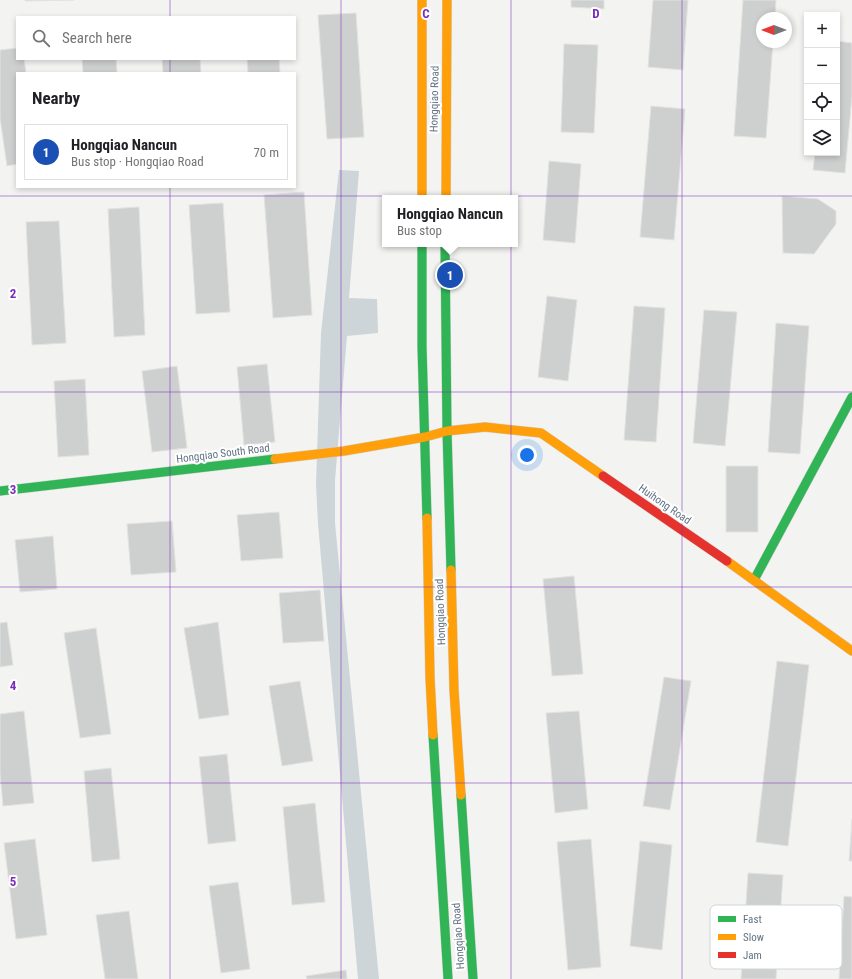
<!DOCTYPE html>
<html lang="en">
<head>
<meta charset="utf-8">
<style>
	body { margin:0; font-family:"Roboto Condensed",sans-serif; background:#f2f2f2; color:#202124 }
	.controls { position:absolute; right:12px; top:12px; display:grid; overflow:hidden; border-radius:0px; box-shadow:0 2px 6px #0003 }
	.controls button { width:36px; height:36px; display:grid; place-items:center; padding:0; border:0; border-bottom:1px solid #e0e0e0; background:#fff; color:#202124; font:20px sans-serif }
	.compass { position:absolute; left:756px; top:12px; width:36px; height:36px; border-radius:50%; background:#fff; box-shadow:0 2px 6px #0003; rotate:270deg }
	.you { position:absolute; left:527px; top:455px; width:14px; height:14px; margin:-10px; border:3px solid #fff; border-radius:50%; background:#1a73e8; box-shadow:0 0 0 6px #1a73e833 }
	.badge { display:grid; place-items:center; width:26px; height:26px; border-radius:50%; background:#545a60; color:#fff; font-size:13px; font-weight:700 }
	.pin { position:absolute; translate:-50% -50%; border:2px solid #fff; box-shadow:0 1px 4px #0006 }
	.popup { position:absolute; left:382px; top:195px; width:136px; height:52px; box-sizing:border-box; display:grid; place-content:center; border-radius:0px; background:#fff; filter:drop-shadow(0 1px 3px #0005); font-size:13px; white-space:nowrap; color:#757577 }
	.popup b { font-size:15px; color:#202124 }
	.popup::after { content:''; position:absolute; left:50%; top:100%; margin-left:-8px; border:8px solid transparent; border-top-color:#fff }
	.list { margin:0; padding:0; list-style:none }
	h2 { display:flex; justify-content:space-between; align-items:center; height:52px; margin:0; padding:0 16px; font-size:17px }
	h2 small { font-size:13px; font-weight:400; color:#757577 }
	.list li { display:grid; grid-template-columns:26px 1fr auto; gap:12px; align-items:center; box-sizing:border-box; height:56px; margin:0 8px 8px; padding:0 8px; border:1px solid #e0e0e0; border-radius:0px }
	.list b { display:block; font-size:15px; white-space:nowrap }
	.list p { margin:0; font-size:13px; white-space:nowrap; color:#757577 }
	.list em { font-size:13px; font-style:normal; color:#757577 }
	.icon { flex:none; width:22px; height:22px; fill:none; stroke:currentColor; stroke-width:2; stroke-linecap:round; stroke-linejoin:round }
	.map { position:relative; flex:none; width:852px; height:979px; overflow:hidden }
	.search { position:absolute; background:#fff; box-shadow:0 2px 6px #0003; left:16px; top:16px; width:280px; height:44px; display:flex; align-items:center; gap:10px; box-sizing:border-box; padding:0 14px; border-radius:0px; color:#757577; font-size:15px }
	.panel { position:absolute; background:#fff; box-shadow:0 2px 6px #0003; left:16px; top:72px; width:280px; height:116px; border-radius:0px }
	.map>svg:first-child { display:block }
	.water { fill:#cdd5d8 }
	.building { fill:#ced0d0; stroke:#e2e3e1 }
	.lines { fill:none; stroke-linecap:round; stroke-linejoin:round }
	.fast-casing { stroke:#d1d2d2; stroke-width:10 }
	.slow-casing { stroke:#d1d2d2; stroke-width:10 }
	.jam-casing { stroke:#d1d2d2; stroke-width:10 }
	.fast { stroke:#30b455; stroke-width:9 }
	.slow { stroke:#ff9f0a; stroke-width:9 }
	.jam { stroke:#e5322d; stroke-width:9 }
	.grid { fill:none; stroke:#7b2cbf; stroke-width:1; stroke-opacity:0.55 }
	.labels { text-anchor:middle; stroke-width:4; stroke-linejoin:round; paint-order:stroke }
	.street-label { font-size:11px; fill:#617383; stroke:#fff }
	.key { fill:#fff; stroke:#d0d5da; stroke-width:1 }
	.key-label { font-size:11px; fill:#617383 }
	.grid-label { font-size:13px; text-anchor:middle; font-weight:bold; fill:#7b2cbf; stroke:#fff; stroke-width:4; stroke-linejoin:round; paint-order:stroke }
</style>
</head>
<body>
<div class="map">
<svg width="852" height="979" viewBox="0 0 852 979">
	<rect width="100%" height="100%" fill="#f3f4f1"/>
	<path class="water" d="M339,170L359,171L349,298L377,299L378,333L347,336L335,480V523L379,979H358L318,524L316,484L321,333Z"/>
	<g class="building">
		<path d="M25,0H74L25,1Z"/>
		<path d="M571,0H604V9L571,7Z"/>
		<path d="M653,0H688L683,70L648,67Z"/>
		<path d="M743,0H776L775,18H762V42H773L766,138L734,136Z"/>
		<path d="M356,13L364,137L327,139L318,15Z"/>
		<path d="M837,41L852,43V96L845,173L813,170L815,153H837Z"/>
		<path d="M564,44L598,45L594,133L561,132Z"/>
		<path d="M17,48V59H24L26,73H17V164L7,166L0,118V50Z"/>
		<path d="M82,59H116L117,73H83Z"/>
		<path d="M162,59H200L201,73H163Z"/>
		<path d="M247,59H279L280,73H248Z"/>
		<path d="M651,106L685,109L674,240L640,237Z"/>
		<path d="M549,161L581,164L575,243L543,240Z"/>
		<path d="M304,192L312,315L273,318L264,195Z"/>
		<path d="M782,196L818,199L836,211V224L814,254L783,253Z"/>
		<path d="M223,203L230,312L196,314L189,205Z"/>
		<path d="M139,207L145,335L114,337L108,209Z"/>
		<path d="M59,221L66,343L32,345L26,222Z"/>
		<path d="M547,296L577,300L568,381L538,377Z"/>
		<path d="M634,306L665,308L656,442L624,440Z"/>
		<path d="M704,310L737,312L725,446L693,443Z"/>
		<path d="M776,323L809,326L800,454L768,452Z"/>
		<path d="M267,364L275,442L244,445L237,367Z"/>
		<path d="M177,366L187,448L152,452L142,371Z"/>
		<path d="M85,379L89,455L58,457L54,381Z"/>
		<rect x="726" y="466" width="32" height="66"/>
		<path d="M279,512L283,558L241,561L237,515Z"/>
		<path d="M172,521L176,572L131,575L127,524Z"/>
		<path d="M53,536L57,589L20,592L15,540Z"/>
		<path d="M574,576L583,674L552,676L543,579Z"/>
		<path d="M320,590L324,641L283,643L279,593Z"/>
		<path d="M7,622L13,665L0,667V623Z"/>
		<path d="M218,622L229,715L199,719L184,628Z"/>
		<path d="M96,628L111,734L80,738L64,633Z"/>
		<path d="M777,661L809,665L788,846L756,842Z"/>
		<path d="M664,677L691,681L670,810L643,806Z"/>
		<path d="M300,681L313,761L282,766L269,686Z"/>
		<path d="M24,711L34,803L3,806L0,773V714Z"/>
		<path d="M579,711L588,809L555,813L546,713Z"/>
		<path d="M227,754L236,841L208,844L199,757Z"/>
		<path d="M111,768L120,859L92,862L84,771Z"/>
		<path d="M315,803L325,902L292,905L283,807Z"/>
		<path d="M852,819V861H849Z"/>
		<path d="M35,839L47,935L16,939L4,843Z"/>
		<path d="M591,839L601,967L568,970L557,842Z"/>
		<path d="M640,841L672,845L662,950L630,946Z"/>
		<path d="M748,873L783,875L776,979H741Z"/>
		<path d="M238,882L250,969L221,973L209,886Z"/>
		<path d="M844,896L852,897V979H839Z"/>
		<path d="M129,911L138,979H105L96,915Z"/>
		<path d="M346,970L347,979H307L306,976Z"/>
	</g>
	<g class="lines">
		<defs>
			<g id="fast">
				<path d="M422,244V347L427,518"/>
				<path d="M445,244L447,431L451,570"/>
				<path d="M0,491L275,459"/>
				<path d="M754,580L852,397"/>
				<path d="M433,735L448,979"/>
				<path d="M461,795L473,979"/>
			</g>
			<g id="slow">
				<path d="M422,0V198"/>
				<path d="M446,198L447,0"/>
				<path d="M275,459L344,451L425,437L447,431L485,427L541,433L603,476"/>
				<path d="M427,518L430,678L433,735"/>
				<path d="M727,561L852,651"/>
				<path d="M451,570L454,690L461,795"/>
			</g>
			<path id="jam" d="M603,476L727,561"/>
		</defs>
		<use href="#fast" class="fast-casing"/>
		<use href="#slow" class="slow-casing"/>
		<use href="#jam" class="jam-casing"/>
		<use href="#fast" class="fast"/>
		<use href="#slow" class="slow"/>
		<use href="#jam" class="jam"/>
	</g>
	<path class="grid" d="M170,0V17M341,0V979M511,0V979M682,0V979M170,59V73M170,187V979M0,196H852M0,392H852M0,587H852M0,783H852"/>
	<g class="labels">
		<g class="street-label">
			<text transform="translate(434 99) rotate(-89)" y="4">Hongqiao Road</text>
			<text transform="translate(223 453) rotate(-7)" y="4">Hongqiao South Road</text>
			<text transform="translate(665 504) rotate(35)" y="4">Huihong Road</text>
			<text transform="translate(440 612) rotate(-92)" y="4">Hongqiao Road</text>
			<text transform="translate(458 936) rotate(-94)" y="4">Hongqiao Road</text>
		</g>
	</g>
	<rect x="710" y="905" width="132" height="64" rx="6" class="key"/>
	<rect x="718" y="916" width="18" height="6" fill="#30b455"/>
	<rect x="718" y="934" width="18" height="6" fill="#ff9f0a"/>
	<rect x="718" y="952" width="18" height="6" fill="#e5322d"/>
	<g class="key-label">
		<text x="743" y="923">Fast</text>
		<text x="743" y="941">Slow</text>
		<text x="743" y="959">Jam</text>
	</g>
	<g class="grid-label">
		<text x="426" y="18">C</text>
		<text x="596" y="18">D</text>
		<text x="13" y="298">2</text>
		<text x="13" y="494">3</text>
		<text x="13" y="690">4</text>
		<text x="13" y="886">5</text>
	</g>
</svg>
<div class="controls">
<button>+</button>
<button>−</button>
<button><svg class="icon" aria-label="locate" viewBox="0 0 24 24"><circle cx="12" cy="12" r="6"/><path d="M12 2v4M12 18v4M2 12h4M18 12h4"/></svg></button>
<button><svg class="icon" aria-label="layers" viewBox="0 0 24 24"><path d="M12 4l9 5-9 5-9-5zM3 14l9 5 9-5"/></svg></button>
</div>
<svg class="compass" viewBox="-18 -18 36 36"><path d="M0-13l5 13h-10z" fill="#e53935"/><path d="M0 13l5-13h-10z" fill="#757577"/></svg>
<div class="you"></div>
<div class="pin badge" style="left:450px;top:275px;background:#1a4fb4">1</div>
<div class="popup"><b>Hongqiao Nancun</b>Bus stop</div>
<div class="search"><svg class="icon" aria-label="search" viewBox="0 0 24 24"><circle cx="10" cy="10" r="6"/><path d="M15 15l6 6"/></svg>Search here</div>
<section class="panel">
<h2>Nearby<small></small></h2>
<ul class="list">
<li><span class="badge" style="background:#1a4fb4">1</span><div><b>Hongqiao Nancun</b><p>Bus stop · Hongqiao Road</p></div><em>70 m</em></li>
</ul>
</section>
</div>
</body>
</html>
